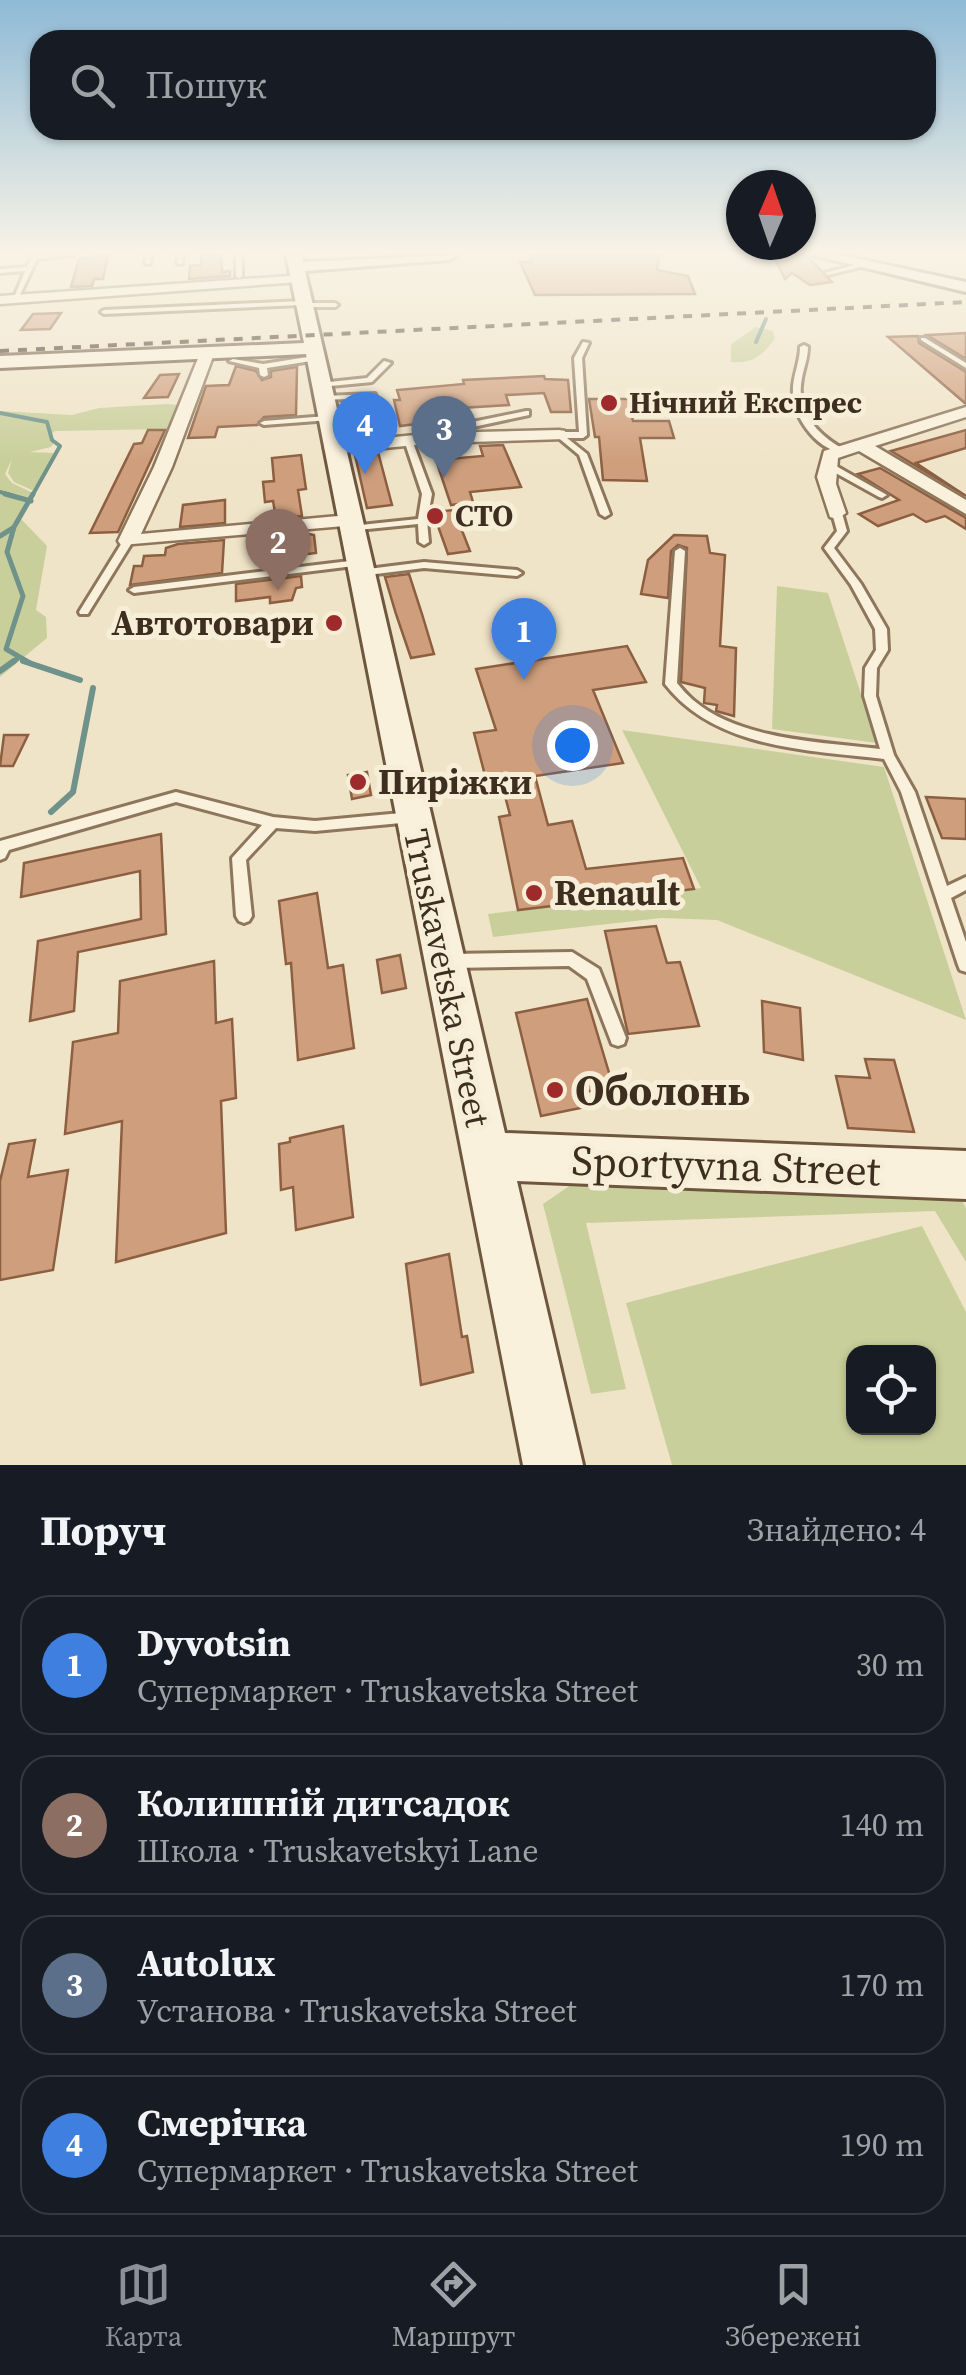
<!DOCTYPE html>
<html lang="uk">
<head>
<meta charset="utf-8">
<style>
	body { margin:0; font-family:"Source Serif 4",serif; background:#242831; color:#f1f3f6 }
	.controls { position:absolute; right:30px; bottom:30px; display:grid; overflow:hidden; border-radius:20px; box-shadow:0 2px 8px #0004 }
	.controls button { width:90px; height:90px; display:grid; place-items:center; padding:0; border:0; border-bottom:2px solid #363941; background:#171b24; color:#f1f3f6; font:50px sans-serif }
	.compass { position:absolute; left:726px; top:170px; width:90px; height:90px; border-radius:50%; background:#171b24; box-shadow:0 2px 8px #0004; rotate:2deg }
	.you { position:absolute; left:572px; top:745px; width:35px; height:35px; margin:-25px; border:8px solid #fff; border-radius:50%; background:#1a73e8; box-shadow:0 0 0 15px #1a73e833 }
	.badge { display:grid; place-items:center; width:65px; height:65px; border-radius:50%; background:#8c9099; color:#fff; font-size:32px; font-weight:700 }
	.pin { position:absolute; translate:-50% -82px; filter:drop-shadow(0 2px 5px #0008) }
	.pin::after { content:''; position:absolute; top:52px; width:35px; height:30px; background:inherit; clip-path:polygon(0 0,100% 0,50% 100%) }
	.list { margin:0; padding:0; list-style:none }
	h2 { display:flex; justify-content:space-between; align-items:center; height:130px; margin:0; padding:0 40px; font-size:42px }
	h2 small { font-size:32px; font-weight:400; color:#9ea1a6 }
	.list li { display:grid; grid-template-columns:65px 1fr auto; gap:30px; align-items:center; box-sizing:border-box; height:140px; margin:0 20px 20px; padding:0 20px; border:2px solid #363941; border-radius:30px }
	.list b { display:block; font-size:38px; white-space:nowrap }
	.list p { margin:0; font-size:32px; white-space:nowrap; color:#9ea1a6 }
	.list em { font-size:32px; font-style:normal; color:#9ea1a6 }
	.icon { flex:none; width:55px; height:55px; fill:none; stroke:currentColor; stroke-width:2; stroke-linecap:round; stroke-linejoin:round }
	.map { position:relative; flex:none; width:966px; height:1465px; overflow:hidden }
	.search { position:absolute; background:#171b24; box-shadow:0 2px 8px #0004; left:30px; right:30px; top:30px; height:110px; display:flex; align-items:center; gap:25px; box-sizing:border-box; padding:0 35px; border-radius:30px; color:#9ea1a6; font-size:38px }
	.sheet { height:770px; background:#171b24 }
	nav { display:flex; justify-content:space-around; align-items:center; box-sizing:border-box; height:140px; border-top:2px solid #363941; background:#171b24; font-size:28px; color:#9ea1a6 }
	nav a { display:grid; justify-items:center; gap:5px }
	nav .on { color:#8c9099 }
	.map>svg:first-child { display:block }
	.green { fill:#c9cf9b; fill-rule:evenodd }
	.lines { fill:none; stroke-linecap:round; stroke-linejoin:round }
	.stream-far2 { stroke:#6f938a; stroke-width:4 }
	.stream-far1 { stroke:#6f938a; stroke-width:5 }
	.stream { stroke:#6f938a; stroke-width:6 }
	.building { fill:#cf9f7d; stroke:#8d5f41; stroke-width:2.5 }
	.lane-casing { stroke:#8d765c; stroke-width:6 }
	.street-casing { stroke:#8d765c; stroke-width:5 }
	.secondary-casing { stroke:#6f573f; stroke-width:6 }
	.lane { fill:#faf1dc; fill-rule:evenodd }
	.street { fill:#faf1dc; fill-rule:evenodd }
	.secondary { fill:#faf1dc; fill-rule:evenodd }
	.rail { stroke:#3d2e20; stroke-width:4; stroke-dasharray:9 9; stroke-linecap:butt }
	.poi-dot { fill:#9e2a2b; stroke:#f7eed8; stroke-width:4 }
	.labels { text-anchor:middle; stroke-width:10; stroke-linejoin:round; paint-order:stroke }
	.far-poi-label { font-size:30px; font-weight:bold; fill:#3d2e20; stroke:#f7eed8; text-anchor:start }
	.poi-label { font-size:35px; font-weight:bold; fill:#3d2e20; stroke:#f7eed8; text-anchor:start }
	.street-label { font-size:35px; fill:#3d2e20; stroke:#f7eed8 }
	.near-poi-label { font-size:42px; font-weight:bold; fill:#3d2e20; stroke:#f7eed8; text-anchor:start }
	.near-street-label { font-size:42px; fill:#3d2e20; stroke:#f7eed8 }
</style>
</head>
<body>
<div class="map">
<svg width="966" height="1465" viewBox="0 0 966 1465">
	<rect width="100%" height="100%" fill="#f0e4c8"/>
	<g class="green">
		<path d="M756,327L773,331L775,338C764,355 752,364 731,362V344Z"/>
		<path d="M167,404L180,405L172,427L166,429L55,431L50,435L54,443L51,447L30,452L54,453L34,491L14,482L8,473L12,459L5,474L12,483L35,494L21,519L47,546L36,610L46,617L47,638L0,677V411L72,415L99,408Z"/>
		<path d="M777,586L828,593L877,743L772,729Z"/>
		<path d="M622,730L884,767L966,1020L717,920L661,918L493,937L488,914L701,888Z"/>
		<path d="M578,1180L959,1195L966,1208V1262L935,1211L586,1223L626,1389L591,1394L543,1204Z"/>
		<path d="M922,1226L966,1312V1465H672L626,1303ZM854,1352H928V1428H854Z"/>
	</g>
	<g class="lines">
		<g class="stream-far2">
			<path d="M756,342L766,319"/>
			<path d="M0,413L47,422L52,440L60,446L32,496"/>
			<path d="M0,492L14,496"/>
		</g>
		<g class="stream-far1">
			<path d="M5,494L31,501"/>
			<path d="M0,536L13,528"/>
			<path d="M11,663L17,659"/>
			<path d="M30,663L6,649L23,596L7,552L14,527L33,494"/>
		</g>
		<g class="stream">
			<path d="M23,661L80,680"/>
			<path d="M0,671L14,661"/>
			<path d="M51,812L73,792L93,688"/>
		</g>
	</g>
	<g class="building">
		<path d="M108,255L103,279H94L92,286L71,287L79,259Z"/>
		<path d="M201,255H221L222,272L230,271V276L189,279L190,266L201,265Z"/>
		<path d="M659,255L657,270L688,276L695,294L535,295L520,262H532L530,256Z"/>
		<path d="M773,255H806L832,282L810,285L792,273L785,279Z"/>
		<path d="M61,313L50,329L21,330L33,314Z"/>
		<path d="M966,333V359L927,335Z"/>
		<path d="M918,336L919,343L966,372V404L888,337Z"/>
		<path d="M236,366L256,371L262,380L271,377V371L297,367L296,415L264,417L257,425L218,427L215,437L188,438L206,386L229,385Z"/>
		<path d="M179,374L168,397L144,398L160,375Z"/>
		<path d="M544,376L545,379L568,380L571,412H551L544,393L506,395L509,405L461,408L464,418L400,426L394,400H400L397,390L464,384L463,380Z"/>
		<path d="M589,399H628L633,421H669L674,438H640L647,481L603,480L599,437H595Z"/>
		<path d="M358,402L363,422H369L373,435L351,438L342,403Z"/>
		<path d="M148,430H165L118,532L90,533L134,444L142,443Z"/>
		<path d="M966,430V448L916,463L966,496L891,451Z"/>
		<path d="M503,445L521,487L470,492L473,502L451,505L436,460L483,456L480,446Z"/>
		<path d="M378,452L392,505L367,508L355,455Z"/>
		<path d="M301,455L306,489L298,490L302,516L276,518L273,501L265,502L263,482L274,481L272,458Z"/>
		<path d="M880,468L966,518V529L945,516L926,522L913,514L878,526L859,514L899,500L858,474Z"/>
		<path d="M225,500V523L180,527L183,505Z"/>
		<path d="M454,510L470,551L448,554L433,512Z"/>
		<path d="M304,533L314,535L316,553L299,555L300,563L280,566L277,535Z"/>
		<path d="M674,535L707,536L710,553L725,555L720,646L736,648L734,716L716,711L717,705L704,703L705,688L681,682L687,548L678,545L671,551L668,598L641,594L648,560Z"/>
		<path d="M224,540L222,573L130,585L134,566H142L144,556L165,555L166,548L178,544Z"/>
		<path d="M409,574L422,614L434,654L411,658L396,614L385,577Z"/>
		<path d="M301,576L302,587L296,588L292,600L270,603V597L236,601V584Z"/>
		<path d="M627,646L646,682L593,690L623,763L535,776L548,825L572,821L586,869L683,858L694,889L518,910L499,817L510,815L501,781L487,783L474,733L496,730L476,669Z"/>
		<path d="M4,735H28L13,766H0Z"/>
		<path d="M367,772L371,795L352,799L348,775Z"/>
		<path d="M926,797L966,799V839L942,838Z"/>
		<path d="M161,834L166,934L78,952L74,1011L30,1021L38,941L141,919L140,871L21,897L24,863Z"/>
		<path d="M317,893L328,968L343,965L354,1048L298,1060L291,963L286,964L279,901Z"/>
		<path d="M656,926L667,963L680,962L699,1026L628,1034L605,931Z"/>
		<path d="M400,955L406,988L382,993L377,960Z"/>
		<path d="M214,961L216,1023L232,1019L236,1098L221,1101L226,1233L116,1262L122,1121L65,1134L73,1042L118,1033L120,981Z"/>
		<path d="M587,999L613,1086L586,1092L590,1106L541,1116L516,1013Z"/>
		<path d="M762,1001L800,1008L803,1060L764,1052Z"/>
		<path d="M865,1059L894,1060L914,1132L848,1128L836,1076L870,1078Z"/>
		<path d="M343,1126L353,1217L296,1230L293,1187L281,1190L279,1144L290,1142V1138Z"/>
		<path d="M35,1140L28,1177L68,1170L53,1270L0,1280V1181L9,1144Z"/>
		<path d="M449,1254L462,1337L467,1336L473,1372L421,1385L406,1264Z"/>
	</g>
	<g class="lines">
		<defs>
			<g id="lane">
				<path d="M33,255H73L37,259L18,299L13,300L25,271L0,273V269L27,267Z"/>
				<path d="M146,255H152L150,264L145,263Z"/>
				<path d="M177,255H183L182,264L177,263Z"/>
				<path d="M236,255H242V276L239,278L236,276Z"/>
				<path d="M862,263L864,266L828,275L825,273Z"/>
				<path d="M302,301L305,303H335L338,305L335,307H303L300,305L104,314L101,312L104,310Z"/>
				<path d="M921,338H925L966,363V368L921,340Z"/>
				<path d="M583,342L589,343L582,358L587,435L583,438H567L587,454L610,514L605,517L600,514L579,455L555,435L559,432H579L574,358Z"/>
				<path d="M804,345L808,347C808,358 804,367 802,378C795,411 817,434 843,449V453C815,449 791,415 793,387C794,373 800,361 800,347Z"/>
				<path d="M314,356L318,358L317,360L267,368L268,375L264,377L260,375L259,368L229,361L233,359L263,364Z"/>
				<path d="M384,361L391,363L372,382L320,387L316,385L320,383L367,378Z"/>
				<path d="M375,394L383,414L382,416H376L369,398L323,400L319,398L323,396Z"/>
				<path d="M526,411H529V415L459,430L436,441L432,438L453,426Z"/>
				<path d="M327,416H330V420L264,425L260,423L264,421Z"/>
				<path d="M408,437L412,440L432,494L427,521L429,542L424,545L419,542L418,524L348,531V527L351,526L418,519L422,494L404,440Z"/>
				<path d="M823,462H829L887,495L882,498L879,497L823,466Z"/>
				<path d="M837,510L842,513L847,531L834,548L861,584L887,629L888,650L877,668L876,696L894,755L915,792L947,886L966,877V890L951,898L966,942V972L960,970L958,965L901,792L884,759C809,750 715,749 665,684L675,551L680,548L685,551L677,683C682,689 687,695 693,700C740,740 821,742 880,749L864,696L865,668L876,650L875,629L851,585L824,548L837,531L832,513Z"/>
				<path d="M128,538L133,541L89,612L88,614H80L79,612L123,541Z"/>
				<path d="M358,560L363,563L362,565L134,593L129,590L134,587Z"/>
				<path d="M424,562L517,570L522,573L517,576L424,568L360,576L355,573L360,570Z"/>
				<path d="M176,792L273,817L315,821L412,812L417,813L419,817L417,821L412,822L315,831L276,828L246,860L252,916L249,921L244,923L239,921L236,916L232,858L262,825L176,802L9,850L5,858L0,860V841Z"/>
				<path d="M572,952L599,969L626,1038L624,1044L618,1046L612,1044L587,979L569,966L451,968L445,966L443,961L445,956L451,954Z"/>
			</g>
			<g id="street">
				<path d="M303,275L299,282L0,304V296Z"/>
				<path d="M208,347L215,351L172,467L141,534L349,515L359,521L356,525L121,545L118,541L154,467L201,351Z"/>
				<path d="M966,407V417L875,446L966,500V514L859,451L838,458L836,484L846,513L837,519L830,517L817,477L824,451Z"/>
				<path d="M559,430L565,431V439L436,443L333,453L324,448L333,443L436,433Z"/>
			</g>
			<g id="secondary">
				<path d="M286,255H302L303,262L457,255L449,260L305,271L505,1133L966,1151V1199L517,1181L583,1465H523L306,354L0,368V356L304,343Z"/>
				<path d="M812,255H841L966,282V292Z"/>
			</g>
		</defs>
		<use href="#lane" class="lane-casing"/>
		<use href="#street" class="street-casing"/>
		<use href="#secondary" class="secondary-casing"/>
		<use href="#lane" class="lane"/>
		<use href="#street" class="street"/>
		<use href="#secondary" class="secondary"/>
		<path class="rail" d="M0,351L966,302"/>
	</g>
	<linearGradient id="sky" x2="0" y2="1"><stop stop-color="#8fbad6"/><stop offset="0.55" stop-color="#f8f3e6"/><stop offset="1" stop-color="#f8f3e6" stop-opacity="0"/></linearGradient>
	<rect width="966" height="460" fill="url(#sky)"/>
	<g class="poi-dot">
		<circle cx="609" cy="403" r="10"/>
		<circle cx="435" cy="516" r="10"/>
		<circle cx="334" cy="623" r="10"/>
		<circle cx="358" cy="782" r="10"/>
		<circle cx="534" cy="893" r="10"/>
		<circle cx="555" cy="1090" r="10"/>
	</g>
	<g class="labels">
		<g class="far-poi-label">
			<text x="629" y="413">Нічний Експрес</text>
			<text x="455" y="526">СТО</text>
		</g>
		<g class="poi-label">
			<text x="314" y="635" text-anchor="end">Автотовари</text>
			<text x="378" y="794">Пиріжки</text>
			<text x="554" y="905">Renault</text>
		</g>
		<g class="street-label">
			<text transform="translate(447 978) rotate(78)" y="12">Truskavetska Street</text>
		</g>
		<g class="near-poi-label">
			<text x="575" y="1105">Оболонь</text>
		</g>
		<g class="near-street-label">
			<text transform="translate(726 1165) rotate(2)" y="15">Sportyvna Street</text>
		</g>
	</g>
</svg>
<div class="controls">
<button><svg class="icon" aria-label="locate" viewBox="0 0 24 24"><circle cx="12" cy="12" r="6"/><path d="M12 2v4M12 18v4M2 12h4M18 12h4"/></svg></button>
</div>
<svg class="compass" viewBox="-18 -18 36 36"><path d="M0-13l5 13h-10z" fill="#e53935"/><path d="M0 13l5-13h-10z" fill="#9ea1a6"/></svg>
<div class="you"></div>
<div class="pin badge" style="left:524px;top:680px;background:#3f7fe0">1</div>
<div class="pin badge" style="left:278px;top:591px;background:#8d6e63">2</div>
<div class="pin badge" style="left:444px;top:478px;background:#5c6f8a">3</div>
<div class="pin badge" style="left:365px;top:474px;background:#3f7fe0">4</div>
<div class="search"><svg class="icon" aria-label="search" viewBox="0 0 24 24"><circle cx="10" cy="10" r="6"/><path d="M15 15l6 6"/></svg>Пошук</div>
</div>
<section class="sheet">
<h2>Поруч<small>Знайдено: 4</small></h2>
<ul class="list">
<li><span class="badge" style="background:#3f7fe0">1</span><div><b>Dyvotsin</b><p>Супермаркет · Truskavetska Street</p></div><em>30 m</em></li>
<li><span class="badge" style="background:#8d6e63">2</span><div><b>Колишній дитсадок</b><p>Школа · Truskavetskyi Lane</p></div><em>140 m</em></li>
<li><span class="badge" style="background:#5c6f8a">3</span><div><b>Autolux</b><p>Установа · Truskavetska Street</p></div><em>170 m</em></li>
<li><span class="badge" style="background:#3f7fe0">4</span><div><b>Смерічка</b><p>Супермаркет · Truskavetska Street</p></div><em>190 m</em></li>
</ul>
</section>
<nav>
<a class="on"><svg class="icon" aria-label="map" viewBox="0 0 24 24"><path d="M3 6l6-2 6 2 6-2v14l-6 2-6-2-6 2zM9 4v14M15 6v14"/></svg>Карта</a>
<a><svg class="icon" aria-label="directions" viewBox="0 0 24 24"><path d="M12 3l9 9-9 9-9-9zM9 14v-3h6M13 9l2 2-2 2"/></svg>Маршрут</a>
<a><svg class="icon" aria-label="saved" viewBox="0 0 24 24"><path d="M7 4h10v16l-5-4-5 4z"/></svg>Збережені</a>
</nav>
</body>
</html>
